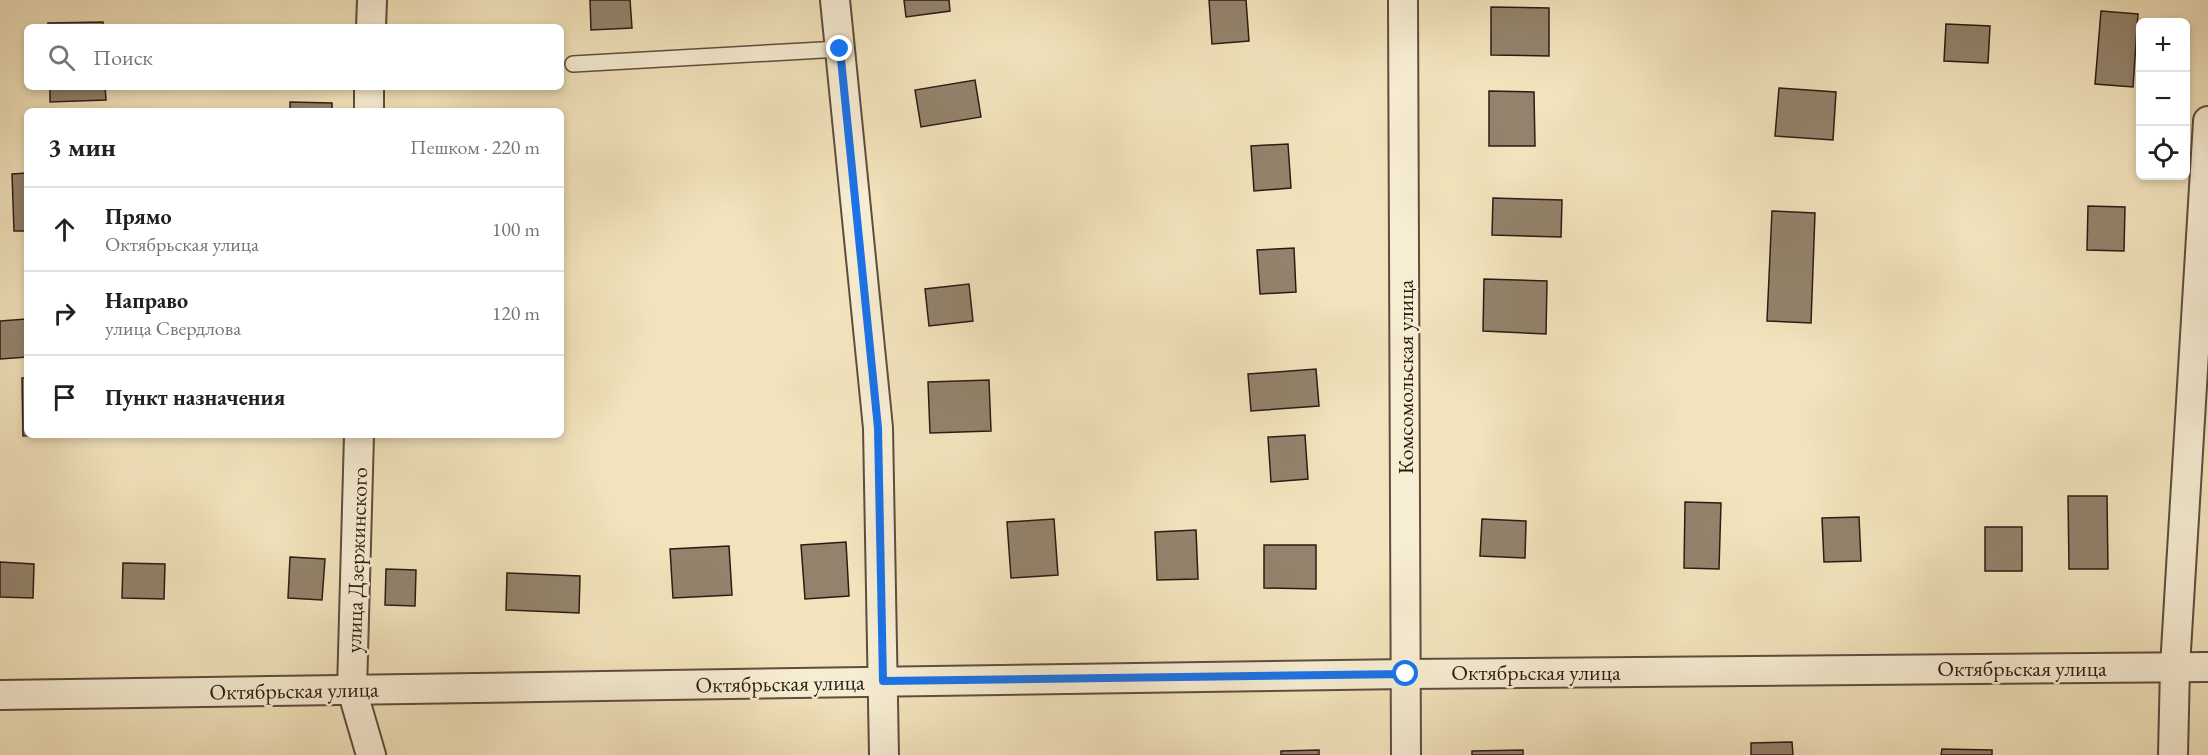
<!DOCTYPE html>
<html lang="ru">
<head>
<meta charset="utf-8">
<style>
	body { margin:0; font-family:"EB Garamond",serif; background:#f2f2f2; color:#202124 }
	.controls { position:absolute; right:18px; top:18px; display:grid; overflow:hidden; border-radius:9px; box-shadow:0 3px 9px #0003 }
	.controls button { width:54px; height:54px; display:grid; place-items:center; padding:0; border:0; border-bottom:2px solid #e0e0e0; background:#fff; color:#202124; font:30px sans-serif }
	.stop { position:absolute; width:18px; height:18px; margin:-14px; border:4px solid #1a73e8; border-radius:50%; background:#fff }
	.stop.end { background:#1a73e8; border-color:#fff; box-shadow:0 2px 6px #0008 }
	.list { margin:0; padding:0; list-style:none }
	h2 { display:flex; justify-content:space-between; align-items:center; height:78px; margin:0; padding:0 24px; font-size:26px }
	h2 small { font-size:20px; font-weight:400; color:#757577 }
	.list li { display:grid; grid-template-columns:39px 1fr auto; gap:18px; align-items:center; box-sizing:border-box; height:84px; padding:0 24px; border-top:2px solid #e0e0e0 }
	.list b { display:block; font-size:22px; white-space:nowrap }
	.list p { margin:0; font-size:20px; white-space:nowrap; color:#757577 }
	.list em { font-size:20px; font-style:normal; color:#757577 }
	.icon { flex:none; width:33px; height:33px; fill:none; stroke:currentColor; stroke-width:2; stroke-linecap:round; stroke-linejoin:round }
	.map { position:relative; flex:none; width:2208px; height:755px; overflow:hidden }
	.search { position:absolute; background:#fff; box-shadow:0 3px 9px #0003; left:24px; top:24px; width:540px; height:66px; display:flex; align-items:center; gap:15px; box-sizing:border-box; padding:0 21px; border-radius:9px; color:#757577; font-size:22px }
	.panel { position:absolute; background:#fff; box-shadow:0 3px 9px #0003; left:24px; top:108px; width:540px; height:330px; border-radius:9px }
	.map>svg:first-child { display:block }
	.building { fill:#93836c; stroke:#2c1b15; stroke-width:1.5 }
	.lines { fill:none; stroke-linecap:round; stroke-linejoin:round }
	.lane-casing { stroke:#5e4d3f; stroke-width:18 }
	.street-casing { stroke:#5e4d3f; stroke-width:32 }
	.lane { stroke:#f7edd3; stroke-width:15 }
	.street { stroke:#f7edd3; stroke-width:28 }
	.route { stroke:#1a73e8; stroke-width:8 }
	.labels { text-anchor:middle; stroke-width:5; stroke-linejoin:round; paint-order:stroke }
	.street-label { font-size:22px; fill:#2c1b15; stroke:#f7edd3 }
</style>
</head>
<body>
<div class="map">
<svg width="2208" height="755" viewBox="0 0 2208 755">
	<rect width="100%" height="100%" fill="#f2e3bc"/>
	<filter id="stains"><feTurbulence type="fractalNoise" baseFrequency=".00333" numOctaves="4"/><feColorMatrix values="0 0 0 0 .2 0 0 0 0 .09 0 0 0 0 .02 0 0 0 .5 -.17"/></filter>
	<radialGradient id="worn" r=".72"><stop offset=".6" stop-color="#630" stop-opacity="0"/><stop offset="1" stop-color="#630" stop-opacity=".3"/></radialGradient>
	<g class="building">
		<path d="M590,0H630L632,28L591,30Z"/>
		<path d="M904,0H949L950,11L906,17Z"/>
		<path d="M1209,0H1246L1249,41L1212,44Z"/>
		<path d="M1491,7L1549,8V56L1491,55Z"/>
		<path d="M2101,11L2138,14L2133,87L2095,84Z"/>
		<path d="M103,22V27H48V23Z"/>
		<path d="M1946,24L1990,26L1988,63L1944,61Z"/>
		<path d="M975,80L981,117L921,127L915,90Z"/>
		<path d="M50,87H105L106,100L50,102Z"/>
		<path d="M1779,88L1836,92L1833,140L1775,136Z"/>
		<path d="M1489,91L1534,92L1535,146H1489Z"/>
		<path d="M290,102L332,103V111H290Z"/>
		<path d="M1288,144L1291,188L1254,191L1251,146Z"/>
		<path d="M27,173V231H14L12,174Z"/>
		<path d="M1493,198L1562,200L1561,237L1492,235Z"/>
		<path d="M2088,206L2125,207L2124,251L2087,250Z"/>
		<path d="M1772,211L1815,213L1811,323L1767,321Z"/>
		<path d="M1294,248L1296,292L1260,294L1257,250Z"/>
		<path d="M1484,279L1547,281L1546,334L1483,331Z"/>
		<path d="M969,284L973,321L929,326L925,289Z"/>
		<path d="M26,319L27,357L0,359V321Z"/>
		<path d="M1316,369L1319,406L1251,411L1248,374Z"/>
		<path d="M22,378H27V435H41L23,436Z"/>
		<path d="M989,380L991,431L930,433L928,382Z"/>
		<path d="M1305,435L1308,479L1271,482L1268,437Z"/>
		<path d="M2068,496H2107L2108,569H2069Z"/>
		<path d="M1685,502L1721,503L1719,569L1684,568Z"/>
		<path d="M1859,517L1861,561L1824,562L1822,518Z"/>
		<path d="M1054,519L1058,575L1011,578L1007,522Z"/>
		<path d="M1482,519L1526,521L1525,558L1480,556Z"/>
		<rect x="1985" y="527" width="37" height="44"/>
		<path d="M1196,530L1198,579L1157,580L1155,532Z"/>
		<path d="M846,542L849,596L805,599L801,545Z"/>
		<path d="M1264,545H1316V589L1264,588Z"/>
		<path d="M729,546L732,595L673,598L670,549Z"/>
		<path d="M290,557L325,559L322,600L288,598Z"/>
		<path d="M0,562L34,564L33,598L0,597Z"/>
		<path d="M123,563L165,564L164,599L122,598Z"/>
		<path d="M386,569L416,570L415,606L385,605Z"/>
		<path d="M507,573L580,576L579,613L506,610Z"/>
		<path d="M1792,742L1793,755H1751V743Z"/>
		<path d="M1942,749L1992,750V755H1941Z"/>
		<path d="M1319,750V755H1281V751Z"/>
		<path d="M1523,750V755H1472V751Z"/>
	</g>
	<g class="lines">
		<defs>
			<path id="lane" d="M573,64L840,49"/>
			<g id="street">
				<path d="M835,0L878,428L884,755"/>
				<path d="M1403,0L1406,755"/>
				<path d="M371,27L372,0"/>
				<path d="M369,111V87"/>
				<path d="M359,435L352,690L371,755"/>
				<path d="M0,695L1406,674L2208,667"/>
				<path d="M2173,755L2175,667L2208,121"/>
			</g>
		</defs>
		<use href="#lane" class="lane-casing"/>
		<use href="#street" class="street-casing"/>
		<use href="#lane" class="lane"/>
		<use href="#street" class="street"/>
	</g>
	<g class="lines">
		<path class="route" d="M840,49L878,428L883,681L1406,674"/>
	</g>
	<g class="labels">
		<g class="street-label">
			<text transform="translate(1405 377) rotate(-90)" y="8">Комсомольская улица</text>
			<text transform="translate(356 560) rotate(-88)" y="8">улица Дзержинского</text>
			<text x="2022" y="676">Октябрьская улица</text>
			<text x="1536" y="680">Октябрьская улица</text>
			<text transform="translate(780 683) rotate(-1)" y="8">Октябрьская улица</text>
			<text transform="translate(294 690) rotate(-1)" y="8">Октябрьская улица</text>
		</g>
	</g>
	<rect width="100%" height="100%" filter="url(#stains)"/>
	<rect width="100%" height="100%" fill="url(#worn)"/>
</svg>
<div class="controls">
<button>+</button>
<button>−</button>
<button><svg class="icon" aria-label="locate" viewBox="0 0 24 24"><circle cx="12" cy="12" r="6"/><path d="M12 2v4M12 18v4M2 12h4M18 12h4"/></svg></button>
</div>
<div class="stop" style="left:1406px;top:674px"></div>
<div class="stop end" style="left:840px;top:49px"></div>
<div class="search"><svg class="icon" aria-label="search" viewBox="0 0 24 24"><circle cx="10" cy="10" r="6"/><path d="M15 15l6 6"/></svg>Поиск</div>
<section class="panel">
<h2>3 мин<small>Пешком · 220 m</small></h2>
<ul class="list">
<li><svg class="icon" aria-label="ahead" viewBox="0 0 24 24"><path d="M12 20V5M6 11l6-6 6 6"/></svg><div><b>Прямо</b><p>Октябрьская улица</p></div><em>100 m</em></li>
<li><svg class="icon" aria-label="right" viewBox="0 0 24 24"><path d="M7 20v-9h11M14 6l5 5-5 5"/></svg><div><b>Направо</b><p>улица Свердлова</p></div><em>120 m</em></li>
<li><svg class="icon" aria-label="arrive" viewBox="0 0 24 24"><path d="M6 21V4h12l-3 4 3 4H6"/></svg><div><b>Пункт назначения</b></div></li>
</ul>
</section>
</div>
</body>
</html>
